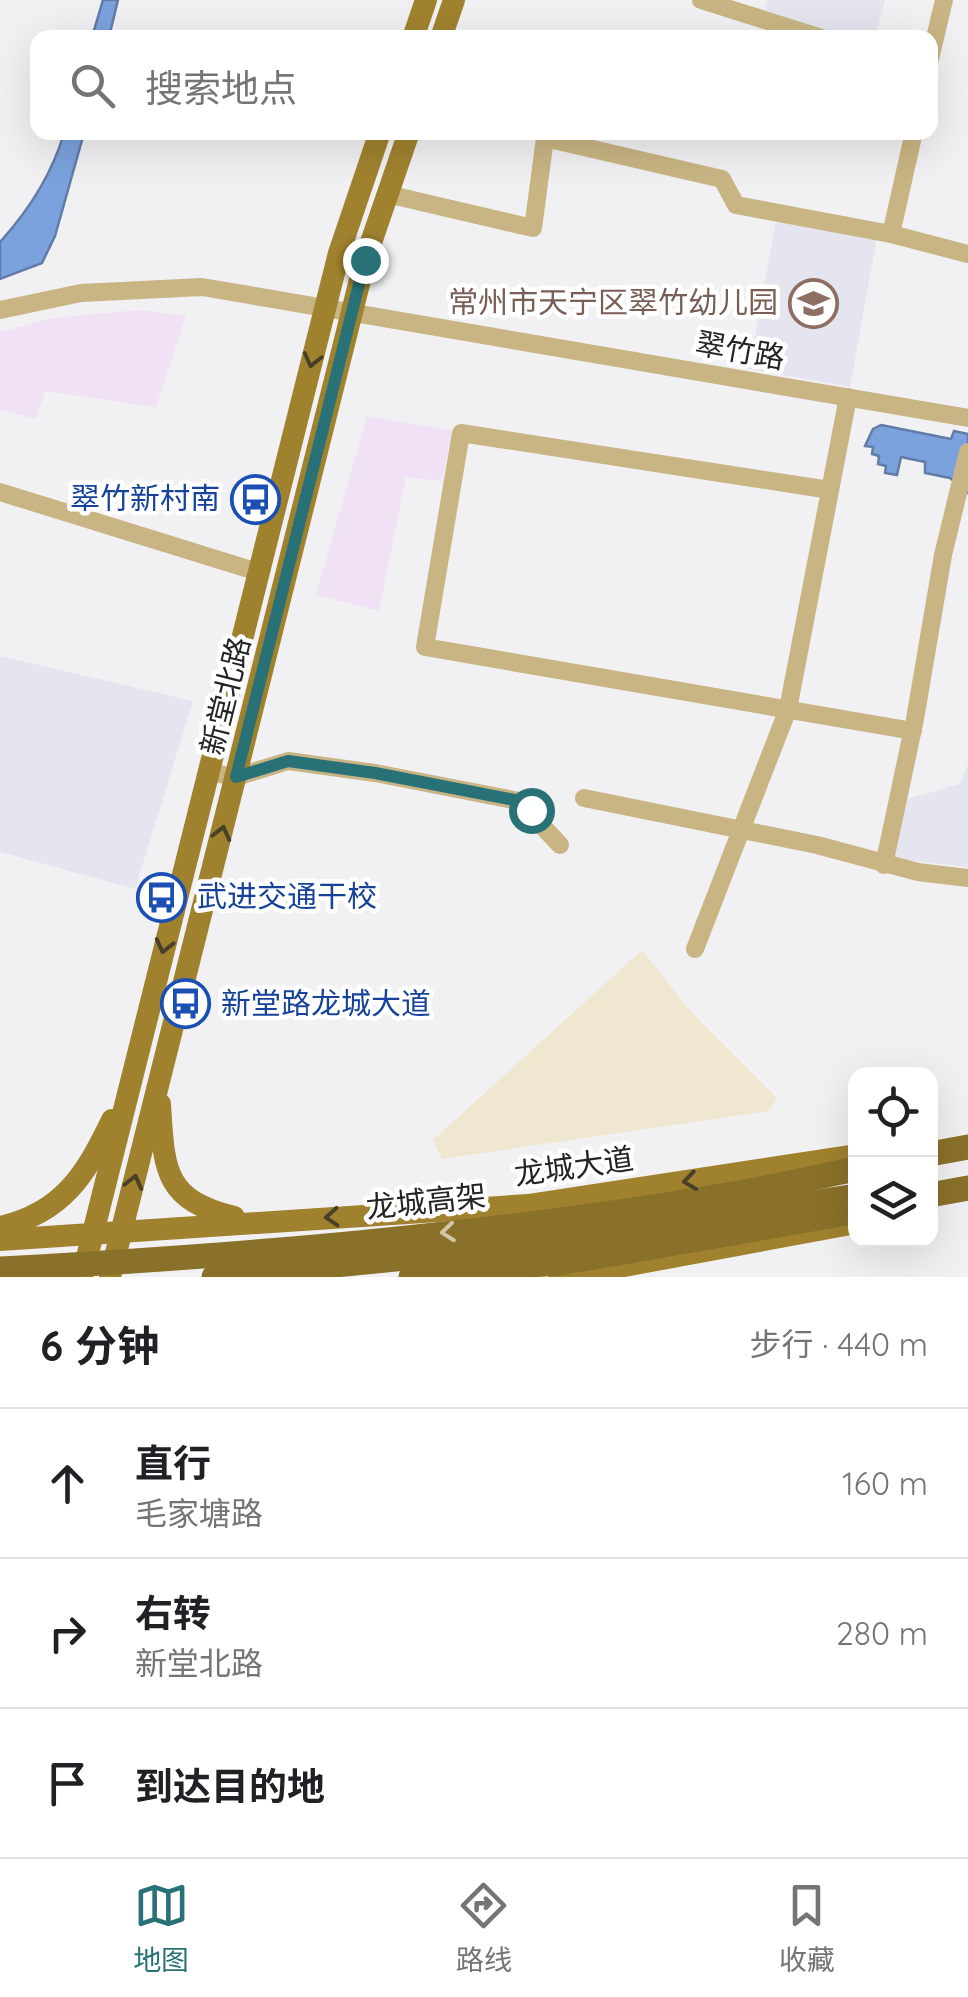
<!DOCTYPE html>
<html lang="zh">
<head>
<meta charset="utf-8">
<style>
	body { margin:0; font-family:Quicksand,"Noto Sans SC",sans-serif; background:#f6f6f6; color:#202124 }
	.controls { position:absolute; right:30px; bottom:30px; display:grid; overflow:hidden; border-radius:20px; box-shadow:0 10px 40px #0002 }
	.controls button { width:90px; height:90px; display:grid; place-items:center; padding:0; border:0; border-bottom:2px solid #e0e0e0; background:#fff; color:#202124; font:50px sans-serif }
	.stop { position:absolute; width:30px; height:30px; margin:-22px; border:8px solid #277177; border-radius:50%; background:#fff }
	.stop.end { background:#277177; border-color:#fff; box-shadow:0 2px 10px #0008 }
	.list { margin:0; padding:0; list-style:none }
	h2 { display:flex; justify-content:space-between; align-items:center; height:130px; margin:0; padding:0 40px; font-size:42px }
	h2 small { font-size:32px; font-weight:400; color:#757577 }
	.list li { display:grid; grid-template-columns:65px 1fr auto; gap:30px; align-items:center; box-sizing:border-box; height:150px; padding:0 40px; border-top:2px solid #e0e0e0 }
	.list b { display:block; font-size:38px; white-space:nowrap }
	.list p { margin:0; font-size:32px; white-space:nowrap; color:#757577 }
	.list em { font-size:32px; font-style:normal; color:#757577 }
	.icon { flex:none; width:55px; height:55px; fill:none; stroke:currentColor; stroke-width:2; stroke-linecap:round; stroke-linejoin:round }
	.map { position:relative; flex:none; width:968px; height:1277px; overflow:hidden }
	.search { position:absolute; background:#fff; box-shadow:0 10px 40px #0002; left:30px; right:30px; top:30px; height:110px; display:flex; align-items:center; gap:25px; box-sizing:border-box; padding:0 35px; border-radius:20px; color:#757577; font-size:38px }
	.sheet { height:580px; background:#fff }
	nav { display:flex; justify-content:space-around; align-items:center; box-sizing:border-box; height:140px; border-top:2px solid #e0e0e0; background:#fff; font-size:28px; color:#757577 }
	nav a { display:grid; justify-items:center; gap:5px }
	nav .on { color:#277177 }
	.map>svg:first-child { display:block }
	.commercial { fill:#f0e1f5 }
	.industrial { fill:#f0e7d1 }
	.built { fill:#e4e5ee }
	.water { fill:#7ba2dd; stroke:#617ca6; stroke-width:2.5 }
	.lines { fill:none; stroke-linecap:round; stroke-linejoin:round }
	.minor { stroke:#c9b583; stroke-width:18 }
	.major { stroke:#a0822e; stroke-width:22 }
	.highway { stroke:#8a712a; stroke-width:25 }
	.highway-bridge { stroke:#8a712a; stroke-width:25 }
	.oneway { stroke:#494028 }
	.oneway2 { stroke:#d0c6aa }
	.route { stroke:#277177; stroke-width:12 }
	.labels { text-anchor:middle; stroke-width:9; stroke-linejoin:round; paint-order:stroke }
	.education-label { font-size:30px; fill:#785e54; stroke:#fff; text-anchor:end }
	.street-label { font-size:30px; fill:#242425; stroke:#fff }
	.transit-label { font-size:30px; fill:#164399; stroke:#fff; text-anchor:start }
</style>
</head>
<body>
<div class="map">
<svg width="968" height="1277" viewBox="0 0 968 1277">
	<rect width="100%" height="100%" fill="#f1f1f3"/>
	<g class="commercial">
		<path d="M139,310L186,316L156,407L45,391L36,419L0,409V332L53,318Z"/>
		<path d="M367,416L452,430L442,481L406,477L379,611L316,595Z"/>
	</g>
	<path class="industrial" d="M642,950L691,1012L777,1098L769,1111L442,1159L433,1140Z"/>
	<g class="built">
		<path d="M767,0H885L875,37L849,38L764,10Z"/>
		<path d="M776,220L877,237L850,387L749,369Z"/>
		<path d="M0,656L193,701L135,889L0,852Z"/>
		<path d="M968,764V867L895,859L907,799L960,784Z"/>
	</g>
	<g class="water">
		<path d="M103,0H118L109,37H92Z"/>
		<path d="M64,133H84L55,236L42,263L0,279V242C29,210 52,174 64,133Z"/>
		<path d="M881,425L951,439L954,431L968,434V493L950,478L925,473V462L901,457L897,475L885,473L886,466L878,464L879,456L872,454L873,447L865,446L873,429Z"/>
	</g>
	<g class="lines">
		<g class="minor">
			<path d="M701,0L822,38"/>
			<path d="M930,59L944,0"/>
			<path d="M387,194L533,228L545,138L722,179L736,205L891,234L914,132"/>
			<path d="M891,234L968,254"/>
			<path d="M0,310L81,293L202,287L968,418"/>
			<path d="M830,490L461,433L425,647L913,731"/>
			<path d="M0,492L258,572"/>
			<path d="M208,772L236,777L288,761L375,773L519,801L560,845"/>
			<path d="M584,798L817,845L918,872L968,878"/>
			<path d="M884,865L915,719L943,555L968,452"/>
			<path d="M695,949L788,709L848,397"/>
		</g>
		<g class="major">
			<path d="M413,38L426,0"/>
			<path d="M441,38L454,0"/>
			<path d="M160,1104C164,1168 163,1200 234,1217"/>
			<path d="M0,1227C63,1213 86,1174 112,1120"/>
			<path d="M0,1240L528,1205L856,1155"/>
			<path d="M559,1274L613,1268L856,1223"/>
			<path d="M82,1277L339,253L380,132"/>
			<path d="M110,1277L365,260L409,132"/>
		</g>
		<g class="highway">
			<path d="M930,1154L968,1147"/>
			<path d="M930,1195L968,1188"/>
			<path d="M214,1277L558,1243L856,1196"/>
			<path d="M411,1277L457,1270"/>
		</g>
		<g class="highway-bridge">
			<path d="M0,1269C240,1256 483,1236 721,1196C766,1189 811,1178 856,1169"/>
			<path d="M457,1270L560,1263L847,1213"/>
		</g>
	</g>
	<defs><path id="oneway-chevron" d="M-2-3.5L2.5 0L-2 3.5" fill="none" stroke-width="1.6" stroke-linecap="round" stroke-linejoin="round" transform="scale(2.5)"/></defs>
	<g class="oneway">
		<use href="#oneway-chevron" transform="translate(312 360) rotate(104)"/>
		<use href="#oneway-chevron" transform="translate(222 833) rotate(-76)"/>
		<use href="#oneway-chevron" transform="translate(164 946) rotate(104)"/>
		<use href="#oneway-chevron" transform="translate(690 1181) rotate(172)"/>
		<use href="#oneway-chevron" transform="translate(134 1182) rotate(-76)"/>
		<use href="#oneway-chevron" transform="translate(332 1217) rotate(176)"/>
	</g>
	<use class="oneway2" href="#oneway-chevron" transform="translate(448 1232) rotate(174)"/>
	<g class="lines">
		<path class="route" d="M365,260L236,777L288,761L375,773L520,801L531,810"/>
	</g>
	<defs>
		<symbol id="school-ring" viewBox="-11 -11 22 22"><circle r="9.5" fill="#fff" stroke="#8d6e63" stroke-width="1.5"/><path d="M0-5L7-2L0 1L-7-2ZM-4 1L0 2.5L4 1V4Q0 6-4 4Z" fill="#8d6e63"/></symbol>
		<symbol id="bus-ring" viewBox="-11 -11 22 22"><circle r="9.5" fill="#fff" stroke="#1a4fb4" stroke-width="1.5"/><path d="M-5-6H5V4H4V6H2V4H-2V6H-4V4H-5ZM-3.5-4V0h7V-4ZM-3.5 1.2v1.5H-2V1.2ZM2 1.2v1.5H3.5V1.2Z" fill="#1a4fb4"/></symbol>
	</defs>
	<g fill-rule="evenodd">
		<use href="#school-ring" x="786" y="276" width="55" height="55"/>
		<use href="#bus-ring" x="228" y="472" width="55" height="55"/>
		<use href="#bus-ring" x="134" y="870" width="55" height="55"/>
		<use href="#bus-ring" x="158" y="976" width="55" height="55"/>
	</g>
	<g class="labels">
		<g class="education-label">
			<text x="778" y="313">常州市天宁区翠竹幼儿园</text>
		</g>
		<g class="street-label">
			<text transform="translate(740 351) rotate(10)" y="10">翠竹路</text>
			<text transform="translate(226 696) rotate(-76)" y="10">新堂北路</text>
			<text transform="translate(574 1167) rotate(-8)" y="10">龙城大道</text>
			<text transform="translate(426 1202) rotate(-6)" y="10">龙城高架</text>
		</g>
		<g class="transit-label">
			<text x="220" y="509" text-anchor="end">翠竹新村南</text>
			<text x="197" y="907">武进交通干校</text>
			<text x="221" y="1014">新堂路龙城大道</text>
		</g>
	</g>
</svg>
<div class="controls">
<button><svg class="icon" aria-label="locate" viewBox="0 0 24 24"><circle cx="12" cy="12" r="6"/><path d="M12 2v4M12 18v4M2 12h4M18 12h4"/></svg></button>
<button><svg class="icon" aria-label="layers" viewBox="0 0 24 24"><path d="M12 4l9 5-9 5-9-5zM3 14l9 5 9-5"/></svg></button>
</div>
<div class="stop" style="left:531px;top:810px"></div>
<div class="stop end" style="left:365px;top:260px"></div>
<div class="search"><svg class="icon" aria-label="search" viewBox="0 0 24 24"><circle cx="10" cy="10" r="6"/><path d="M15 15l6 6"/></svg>搜索地点</div>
</div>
<section class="sheet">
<h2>6 分钟<small>步行 · 440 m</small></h2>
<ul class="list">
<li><svg class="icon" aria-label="ahead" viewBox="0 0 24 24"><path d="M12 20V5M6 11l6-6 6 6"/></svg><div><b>直行</b><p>毛家塘路</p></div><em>160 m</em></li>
<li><svg class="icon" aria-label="right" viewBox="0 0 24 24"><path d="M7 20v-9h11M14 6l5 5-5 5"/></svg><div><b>右转</b><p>新堂北路</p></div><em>280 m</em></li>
<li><svg class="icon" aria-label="arrive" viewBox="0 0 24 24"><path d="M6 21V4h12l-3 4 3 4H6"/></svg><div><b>到达目的地</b></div></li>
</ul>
</section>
<nav>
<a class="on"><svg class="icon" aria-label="map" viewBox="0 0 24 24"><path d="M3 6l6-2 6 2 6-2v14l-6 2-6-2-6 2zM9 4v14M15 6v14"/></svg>地图</a>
<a><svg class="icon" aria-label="directions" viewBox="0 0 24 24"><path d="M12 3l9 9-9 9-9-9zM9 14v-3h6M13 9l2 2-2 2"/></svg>路线</a>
<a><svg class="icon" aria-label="saved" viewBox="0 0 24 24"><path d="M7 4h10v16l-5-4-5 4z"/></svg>收藏</a>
</nav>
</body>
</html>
